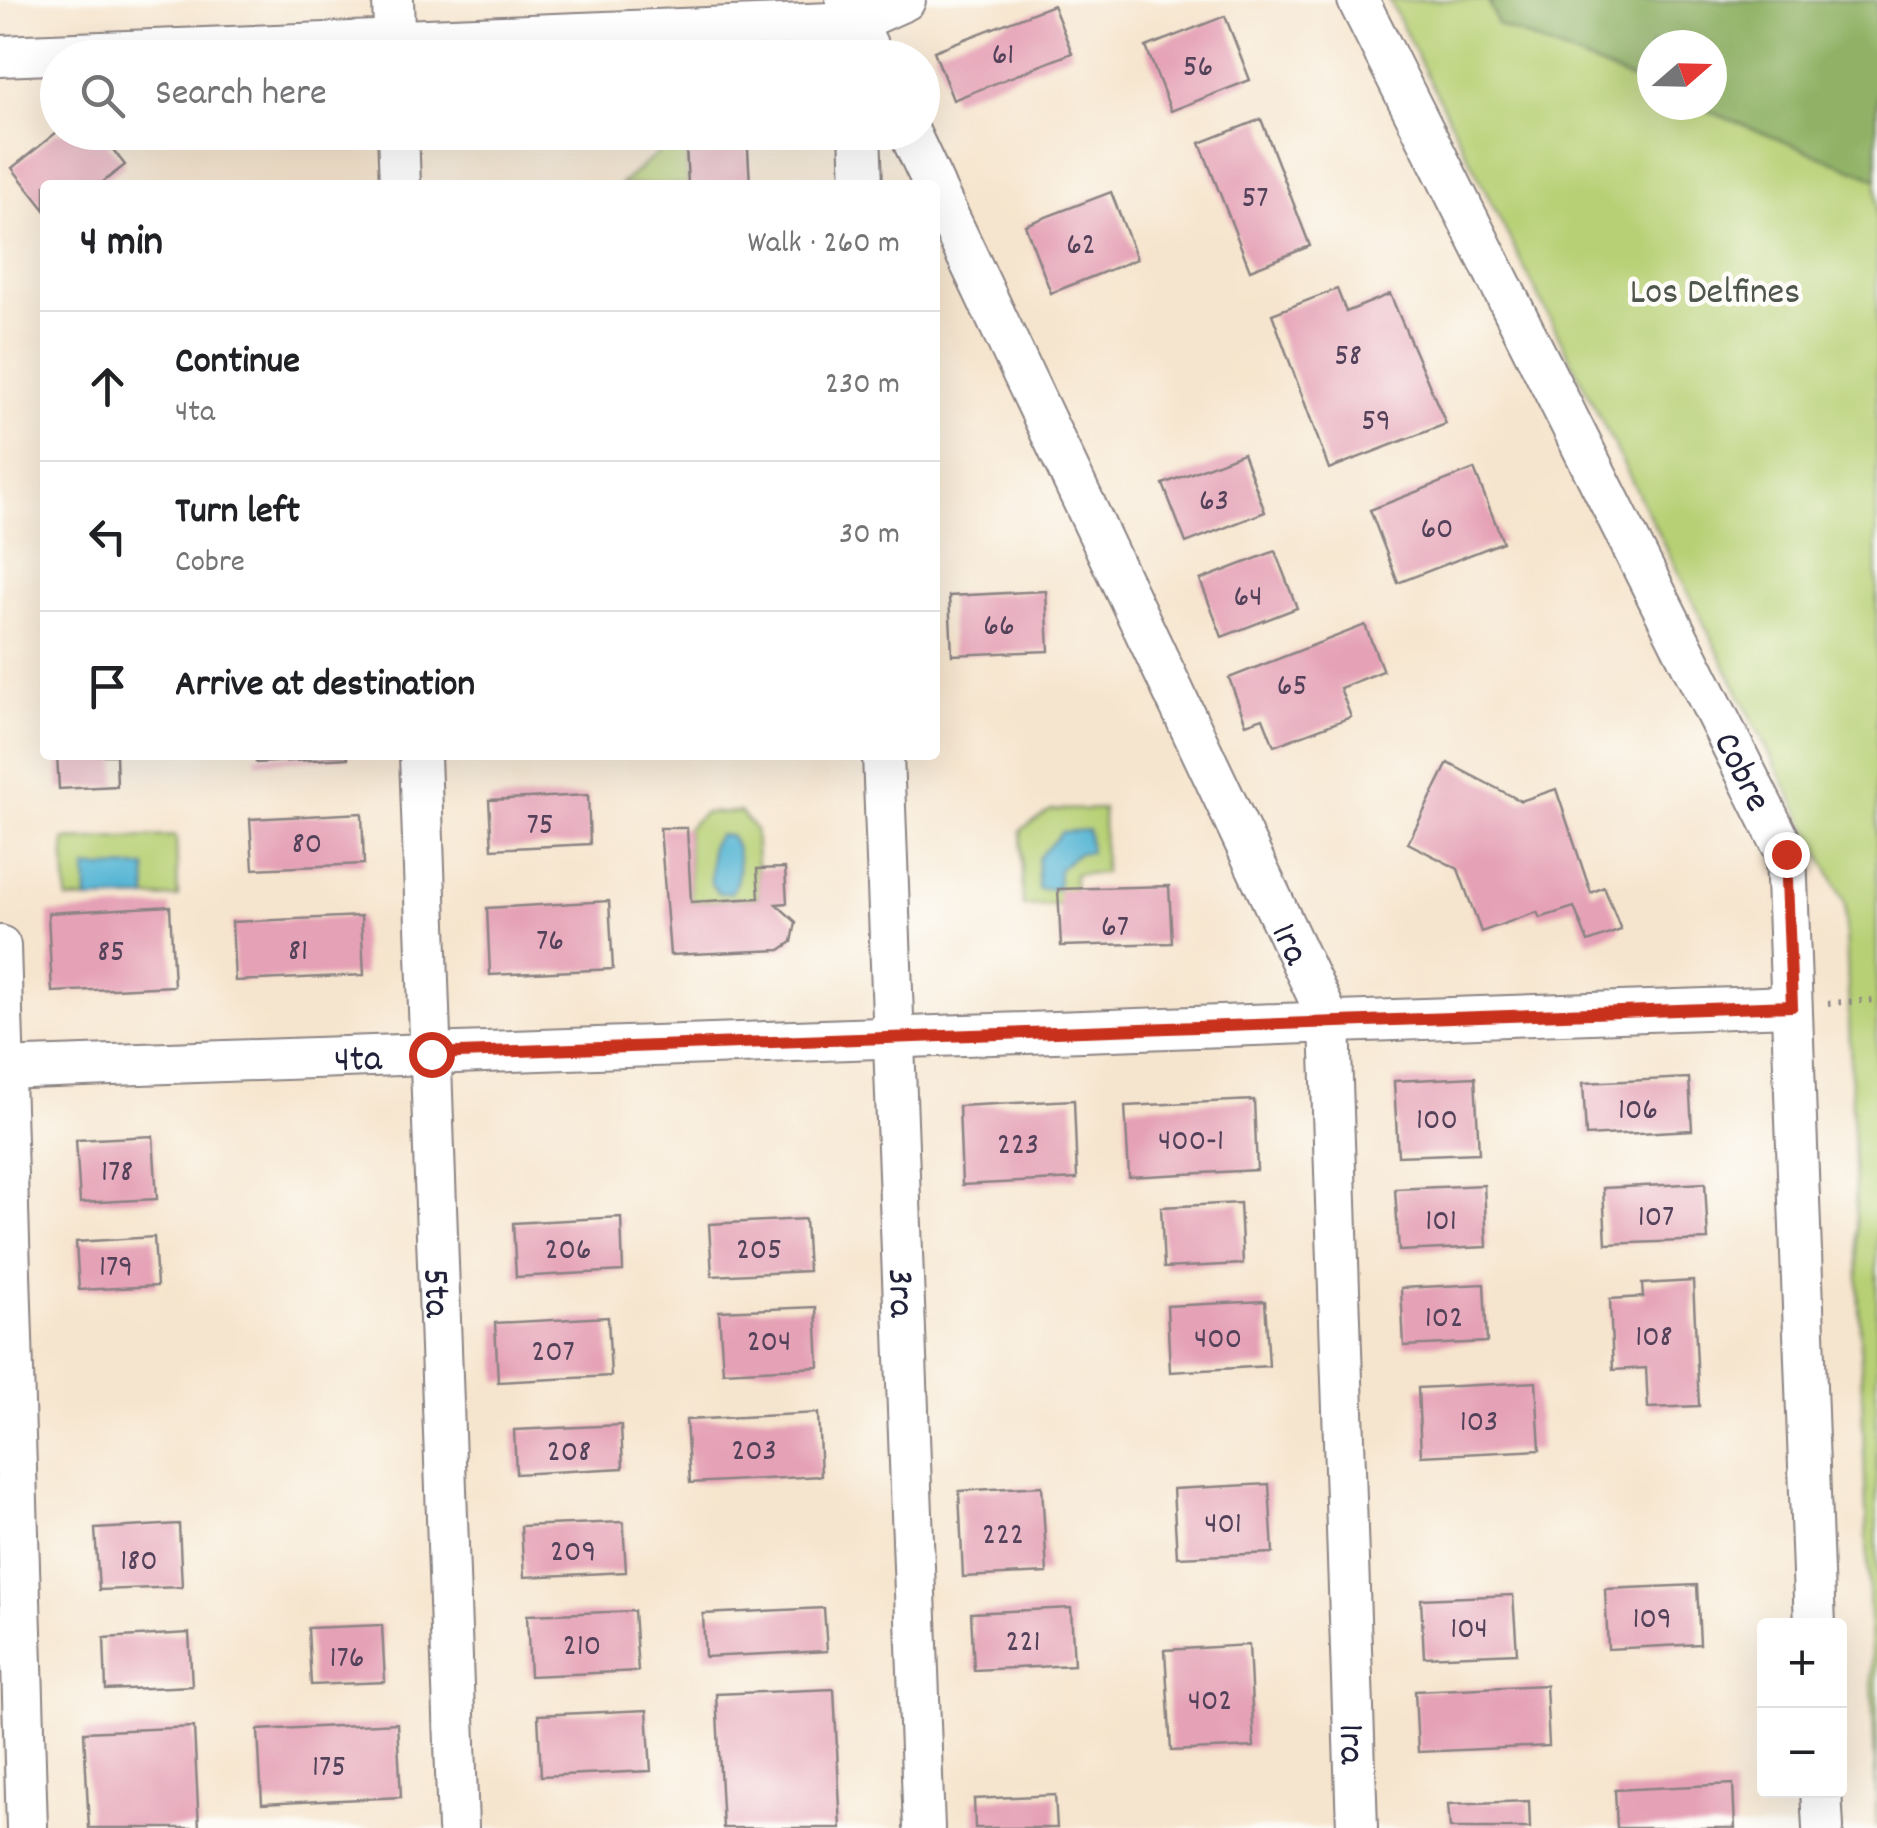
<!DOCTYPE html>
<html lang="en">
<head>
<meta charset="utf-8">
<style>
	body { margin:0; font-family:Dekko,sans-serif; background:#f2f2f2; color:#202124 }
	.controls { position:absolute; right:30px; bottom:30px; display:grid; overflow:hidden; border-radius:10px; box-shadow:0 10px 40px #0002 }
	.controls button { width:90px; height:90px; display:grid; place-items:center; padding:0; border:0; border-bottom:2px solid #e0e0e0; background:#fff; color:#202124; font:50px sans-serif }
	.compass { position:absolute; left:1637px; top:30px; width:90px; height:90px; border-radius:50%; background:#fff; box-shadow:0 10px 40px #0002; rotate:70deg }
	.stop { position:absolute; width:30px; height:30px; margin:-22px; border:8px solid #c8321e; border-radius:50%; background:#fff }
	.stop.end { background:#c8321e; border-color:#fff; box-shadow:0 2px 10px #0008 }
	.list { margin:0; padding:0; list-style:none }
	h2 { display:flex; justify-content:space-between; align-items:center; height:130px; margin:0; padding:0 40px; font-size:42px }
	h2 small { font-size:32px; font-weight:400; color:#757577 }
	.list li { display:grid; grid-template-columns:65px 1fr auto; gap:30px; align-items:center; box-sizing:border-box; height:150px; padding:0 40px; border-top:2px solid #e0e0e0 }
	.list b { display:block; font-size:38px; white-space:nowrap }
	.list p { margin:0; font-size:32px; white-space:nowrap; color:#757577 }
	.list em { font-size:32px; font-style:normal; color:#757577 }
	.icon { flex:none; width:55px; height:55px; fill:none; stroke:currentColor; stroke-width:2; stroke-linecap:round; stroke-linejoin:round }
	.map { position:relative; flex:none; width:1877px; height:1828px; overflow:hidden }
	.search { position:absolute; background:#fff; box-shadow:0 10px 40px #0002; left:40px; top:40px; width:900px; height:110px; display:flex; align-items:center; gap:25px; box-sizing:border-box; padding:0 35px; border-radius:55px; color:#757577; font-size:38px }
	.panel { position:absolute; background:#fff; box-shadow:0 10px 40px #0002; left:40px; top:180px; width:900px; height:580px; border-radius:10px }
	.map>svg:first-child { display:block }
	.green { fill:#b7d075; stroke:#6c7958; stroke-width:2.5 }
	.forest { fill:#91b266; stroke:#5a6a50; stroke-width:2.5 }
	.water { fill:#56b6d4; stroke:#3c6c88; stroke-width:2.5 }
	.building { fill:#e5a1b6 }
	.lines { fill:none; stroke-linecap:round; stroke-linejoin:round }
	.street-casing { stroke:#8c8484; stroke-width:44 }
	.path { stroke:#8c8484; stroke-width:6; stroke-dasharray:2.5 8; stroke-linecap:butt }
	.street { stroke:#fff; stroke-width:40 }
	.route { stroke:#c8321e; stroke-width:12 }
	.labels { text-anchor:middle; stroke-width:9; stroke-linejoin:round; paint-order:stroke }
	.number-label { font-size:32px; fill:#53425a }
	.park-label { font-size:38px; fill:#4f564c; stroke:#fdfcf7 }
	.street-label { font-size:38px; fill:#22223b; stroke:#fdfcf7 }
</style>
</head>
<body>
<div class="map">
<svg width="1877" height="1828" viewBox="0 0 1877 1828">
	<rect width="100%" height="100%" fill="#fdfcf7"/>
	<filter id="ink" filterUnits="userSpaceOnUse"><feTurbulence type="fractalNoise" baseFrequency=".01" numOctaves="2"/><feDisplacementMap in="SourceGraphic" scale="20" xChannelSelector="R" yChannelSelector="G"/><feConvolveMatrix kernelMatrix="1 2 1 2 8 2 1 2 1" color-interpolation-filters="sRGB"/></filter>
	<filter id="wash" filterUnits="userSpaceOnUse"><feTurbulence type="fractalNoise" baseFrequency=".0048" numOctaves="4" result="noise"/><feDisplacementMap in="SourceGraphic" scale="40" xChannelSelector="R" yChannelSelector="G"/><feGaussianBlur stdDeviation="2.25" result="paint"/><feColorMatrix in="noise" values="0 0 0 0 0 0 0 0 0 0 0 0 0 0 0 0 0 1.4 0 .05"/><feComposite in="paint" operator="in"/></filter>
	<g filter="url(#wash)">
		<rect width="100%" height="100%" fill="#f6e5ce"/>
		<g class="green">
			<path d="M1389,0H1488L1498,25L1652,88V105H1694L1877,179V1828L1845,903Z"/>
			<path d="M686,147L688,185H620L663,149Z"/>
			<path d="M1103,809L1104,873L1074,874V889L1059,905L1023,906L1021,830L1051,810Z"/>
			<path d="M740,812L755,829L759,898L691,902L687,828L704,813Z"/>
			<path d="M176,836L178,897L67,900L64,840Z"/>
		</g>
		<path class="forest" d="M1489,0H1877V179L1694,105H1712V45H1652V88L1498,25Z"/>
		<g class="water">
			<path d="M1088,830L1090,852L1077,853L1059,869L1058,889H1038V858L1062,832Z"/>
			<path d="M719,835L731,836C741,851 741,878 731,893H719L711,884V846Z"/>
			<path d="M146,867L147,898L87,900L86,868Z"/>
		</g>
		<g id="blocks">
			<g class="building">
				<path d="M1053,5L1072,53L953,100L934,51Z"/>
				<path d="M1225,16L1250,80L1171,111L1146,47Z"/>
				<path d="M1261,119L1310,246L1250,270L1200,143Z"/>
				<path d="M57,132H99L125,165L99,185H45V210L12,168Z"/>
				<path d="M642,132H747L750,185H688L686,147L643,150Z"/>
				<path d="M1111,192L1137,259L1051,293L1025,225Z"/>
				<path d="M1337,289L1346,312L1390,294L1446,424L1329,469L1272,314Z"/>
				<path d="M1243,453L1265,512L1186,543L1163,484Z"/>
				<path d="M1474,469L1503,542L1398,583L1370,510Z"/>
				<path d="M1275,551L1297,608L1222,637L1200,580Z"/>
				<path d="M1046,591L1049,651L952,655L949,596Z"/>
				<path d="M1365,625L1383,671L1340,688L1351,717L1274,746L1263,718L1246,724L1229,678Z"/>
				<path d="M57,755H116L117,786L59,789Z"/>
				<path d="M255,755H348V758L256,763Z"/>
				<path d="M1448,763L1521,801L1556,789L1591,893L1604,887L1621,930L1588,942L1574,907L1540,918L1537,912L1481,932L1458,869L1408,843Z"/>
				<path d="M588,795L590,844L492,849L489,800Z"/>
				<path d="M362,813L364,864L253,869L250,819Z"/>
				<path d="M660,828H687L691,902L759,898L757,869L785,868L787,903L776,904L796,922L792,942L780,950L670,955Z"/>
				<path d="M1169,886L1172,943L1061,946L1058,889Z"/>
				<path d="M609,901L613,969L490,975L487,908Z"/>
				<path d="M170,906L174,986L52,992L48,913Z"/>
				<path d="M361,916L364,975L235,981L232,922Z"/>
				<path d="M1475,1077L1479,1153L1398,1156L1394,1081Z"/>
				<path d="M1689,1078L1692,1130L1586,1136L1583,1083Z"/>
				<path d="M1074,1100L1077,1179L962,1185L959,1106Z"/>
				<path d="M1254,1100L1257,1170L1129,1177L1125,1106Z"/>
				<path d="M153,1136L157,1199L80,1203L76,1140Z"/>
				<path d="M1705,1183L1708,1240L1606,1244L1603,1188Z"/>
				<path d="M1484,1185L1487,1247L1399,1251L1395,1189Z"/>
				<path d="M1240,1203L1243,1264L1164,1268L1161,1207Z"/>
				<path d="M621,1217L623,1271L516,1277L513,1223Z"/>
				<path d="M805,1219L808,1271L712,1276L709,1224Z"/>
				<path d="M154,1237L157,1286L79,1290L76,1242Z"/>
				<path d="M1693,1281L1699,1406L1648,1408L1646,1368L1613,1370L1610,1299L1643,1297L1642,1284Z"/>
				<path d="M1484,1284L1487,1342L1404,1346L1401,1288Z"/>
				<path d="M1265,1301L1269,1366L1170,1372L1167,1306Z"/>
				<path d="M816,1307L819,1367L723,1372L719,1311Z"/>
				<path d="M608,1317L611,1376L498,1382L495,1323Z"/>
				<path d="M1536,1382L1540,1450L1421,1456L1418,1388Z"/>
				<path d="M818,1413L821,1476L690,1483L686,1420Z"/>
				<path d="M621,1425L623,1468L516,1474L514,1430Z"/>
				<path d="M1269,1484L1273,1553L1177,1557L1173,1489Z"/>
				<path d="M1042,1486L1047,1573L963,1577L959,1491Z"/>
				<path d="M623,1522L626,1572L524,1577L521,1526Z"/>
				<path d="M179,1524L182,1587L99,1590L95,1529Z"/>
				<path d="M1697,1585L1700,1644L1608,1649L1605,1589Z"/>
				<path d="M1513,1595L1517,1653L1424,1657L1421,1599Z"/>
				<path d="M824,1608L827,1651L705,1657L703,1614Z"/>
				<path d="M1071,1608L1074,1665L974,1670L971,1613Z"/>
				<path d="M634,1611L638,1671L530,1676L527,1615Z"/>
				<path d="M382,1625L385,1682L311,1685L308,1628Z"/>
				<path d="M189,1633L192,1686L106,1690L104,1638Z"/>
				<path d="M1249,1645L1254,1747L1171,1751L1165,1650Z"/>
				<path d="M1546,1685L1549,1746L1418,1752L1415,1691Z"/>
				<path d="M834,1689L841,1828H723L716,1694Z"/>
				<path d="M647,1710L651,1771L541,1776L538,1715Z"/>
				<path d="M397,1723L401,1797L262,1804L258,1730Z"/>
				<path d="M194,1727L199,1828H89L84,1732Z"/>
				<path d="M1733,1784L1735,1828H1617L1615,1790Z"/>
				<path d="M1055,1795L1057,1828H975L974,1799Z"/>
				<path d="M1529,1801L1530,1828H1450L1448,1804Z"/>
			</g>
		</g>
	</g>
	<g filter="url(#ink)">
		<use href="#blocks" fill-opacity="0" stroke="#8c8484" stroke-width="2.5"/>
		<g class="lines">
			<defs>
				<g id="street">
					<path d="M393,0L395,58"/>
					<path d="M846,0L873,58"/>
					<path id="s1" d="M1358,0L1786,853L1815,1626"/>
					<path d="M0,56L856,22L905,0"/>
					<path d="M398,132L400,185"/>
					<path d="M860,132L862,185"/>
					<path d="M909,132L934,185"/>
					<path id="s2" d="M935,188L1330,1022L1357,1828"/>
					<path id="s3" d="M420,755L458,1828"/>
					<path id="s4" d="M883,755L924,1828"/>
					<path d="M0,946L27,1828"/>
					<path id="s5" d="M0,1069L1791,1006"/>
					<path d="M1821,1790L1823,1828"/>
				</g>
			</defs>
			<use href="#street" class="street-casing"/>
			<path class="path" d="M1828,1003L1877,1000"/>
			<use href="#street" class="street"/>
		</g>
	</g>
	<g class="lines" filter="url(#ink)">
		<path class="route" d="M431,1054L1792,1006L1786,854"/>
	</g>
	<g class="labels">
		<g class="number-label">
			<text x="1003" y="63">61</text>
			<text x="1198" y="75">56</text>
			<text x="1255" y="206">57</text>
			<text x="1081" y="253">62</text>
			<text x="1348" y="364">58</text>
			<text x="1376" y="429">59</text>
			<text x="1214" y="509">63</text>
			<text x="1437" y="537">60</text>
			<text x="1248" y="605">64</text>
			<text x="999" y="634">66</text>
			<text x="1292" y="694">65</text>
			<text x="540" y="833">75</text>
			<text x="307" y="852">80</text>
			<text x="1115" y="935">67</text>
			<text x="550" y="949">76</text>
			<text x="298" y="959">81</text>
			<text x="111" y="960">85</text>
			<text x="1638" y="1118">106</text>
			<text x="1437" y="1128">100</text>
			<text x="1191" y="1149">400-1</text>
			<text x="1018" y="1153">223</text>
			<text x="117" y="1180">178</text>
			<text x="1656" y="1225">107</text>
			<text x="1441" y="1229">101</text>
			<text x="568" y="1258">206</text>
			<text x="759" y="1258">205</text>
			<text x="116" y="1275">179</text>
			<text x="1444" y="1326">102</text>
			<text x="1654" y="1345">108</text>
			<text x="1218" y="1347">400</text>
			<text x="769" y="1350">204</text>
			<text x="553" y="1360">207</text>
			<text x="1479" y="1430">103</text>
			<text x="754" y="1459">203</text>
			<text x="569" y="1460">208</text>
			<text x="1223" y="1532">401</text>
			<text x="1003" y="1543">222</text>
			<text x="573" y="1560">209</text>
			<text x="139" y="1569">180</text>
			<text x="1652" y="1627">109</text>
			<text x="1469" y="1637">104</text>
			<text x="1023" y="1650">221</text>
			<text x="582" y="1654">210</text>
			<text x="347" y="1666">176</text>
			<text x="1210" y="1709">402</text>
			<text x="329" y="1775">175</text>
		</g>
		<g class="park-label">
			<text x="1715" y="302">Los Delfines</text>
		</g>
		<g class="street-label">
			<text dy="13" stroke="none"><textPath href="#s1" startOffset="862">Cobre</textPath></text>
			<text dy="13" stroke="none"><textPath href="#s2" startOffset="835">1ra</textPath></text>
			<text dy="13" stroke="none"><textPath href="#s5" startOffset="358">4ta</textPath></text>
			<text dy="13" stroke="none"><textPath href="#s3" startOffset="538">5ta</textPath></text>
			<text dy="13" stroke="none"><textPath href="#s4" startOffset="538">3ra</textPath></text>
			<text dy="13" stroke="none"><textPath href="#s2" startOffset="1645">1ra</textPath></text>
		</g>
	</g>
</svg>
<div class="controls">
<button>+</button>
<button>−</button>
</div>
<svg class="compass" viewBox="-18 -18 36 36"><path d="M0-13l5 13h-10z" fill="#e53935"/><path d="M0 13l5-13h-10z" fill="#757577"/></svg>
<div class="stop" style="left:431px;top:1054px"></div>
<div class="stop end" style="left:1786px;top:854px"></div>
<div class="search"><svg class="icon" aria-label="search" viewBox="0 0 24 24"><circle cx="10" cy="10" r="6"/><path d="M15 15l6 6"/></svg>Search here</div>
<section class="panel">
<h2>4 min<small>Walk · 260 m</small></h2>
<ul class="list">
<li><svg class="icon" aria-label="ahead" viewBox="0 0 24 24"><path d="M12 20V5M6 11l6-6 6 6"/></svg><div><b>Continue</b><p>4ta</p></div><em>230 m</em></li>
<li><svg class="icon" aria-label="left" viewBox="0 0 24 24"><path d="M17 20v-9H6M10 6l-5 5 5 5"/></svg><div><b>Turn left</b><p>Cobre</p></div><em>30 m</em></li>
<li><svg class="icon" aria-label="arrive" viewBox="0 0 24 24"><path d="M6 21V4h12l-3 4 3 4H6"/></svg><div><b>Arrive at destination</b></div></li>
</ul>
</section>
</div>
</body>
</html>
